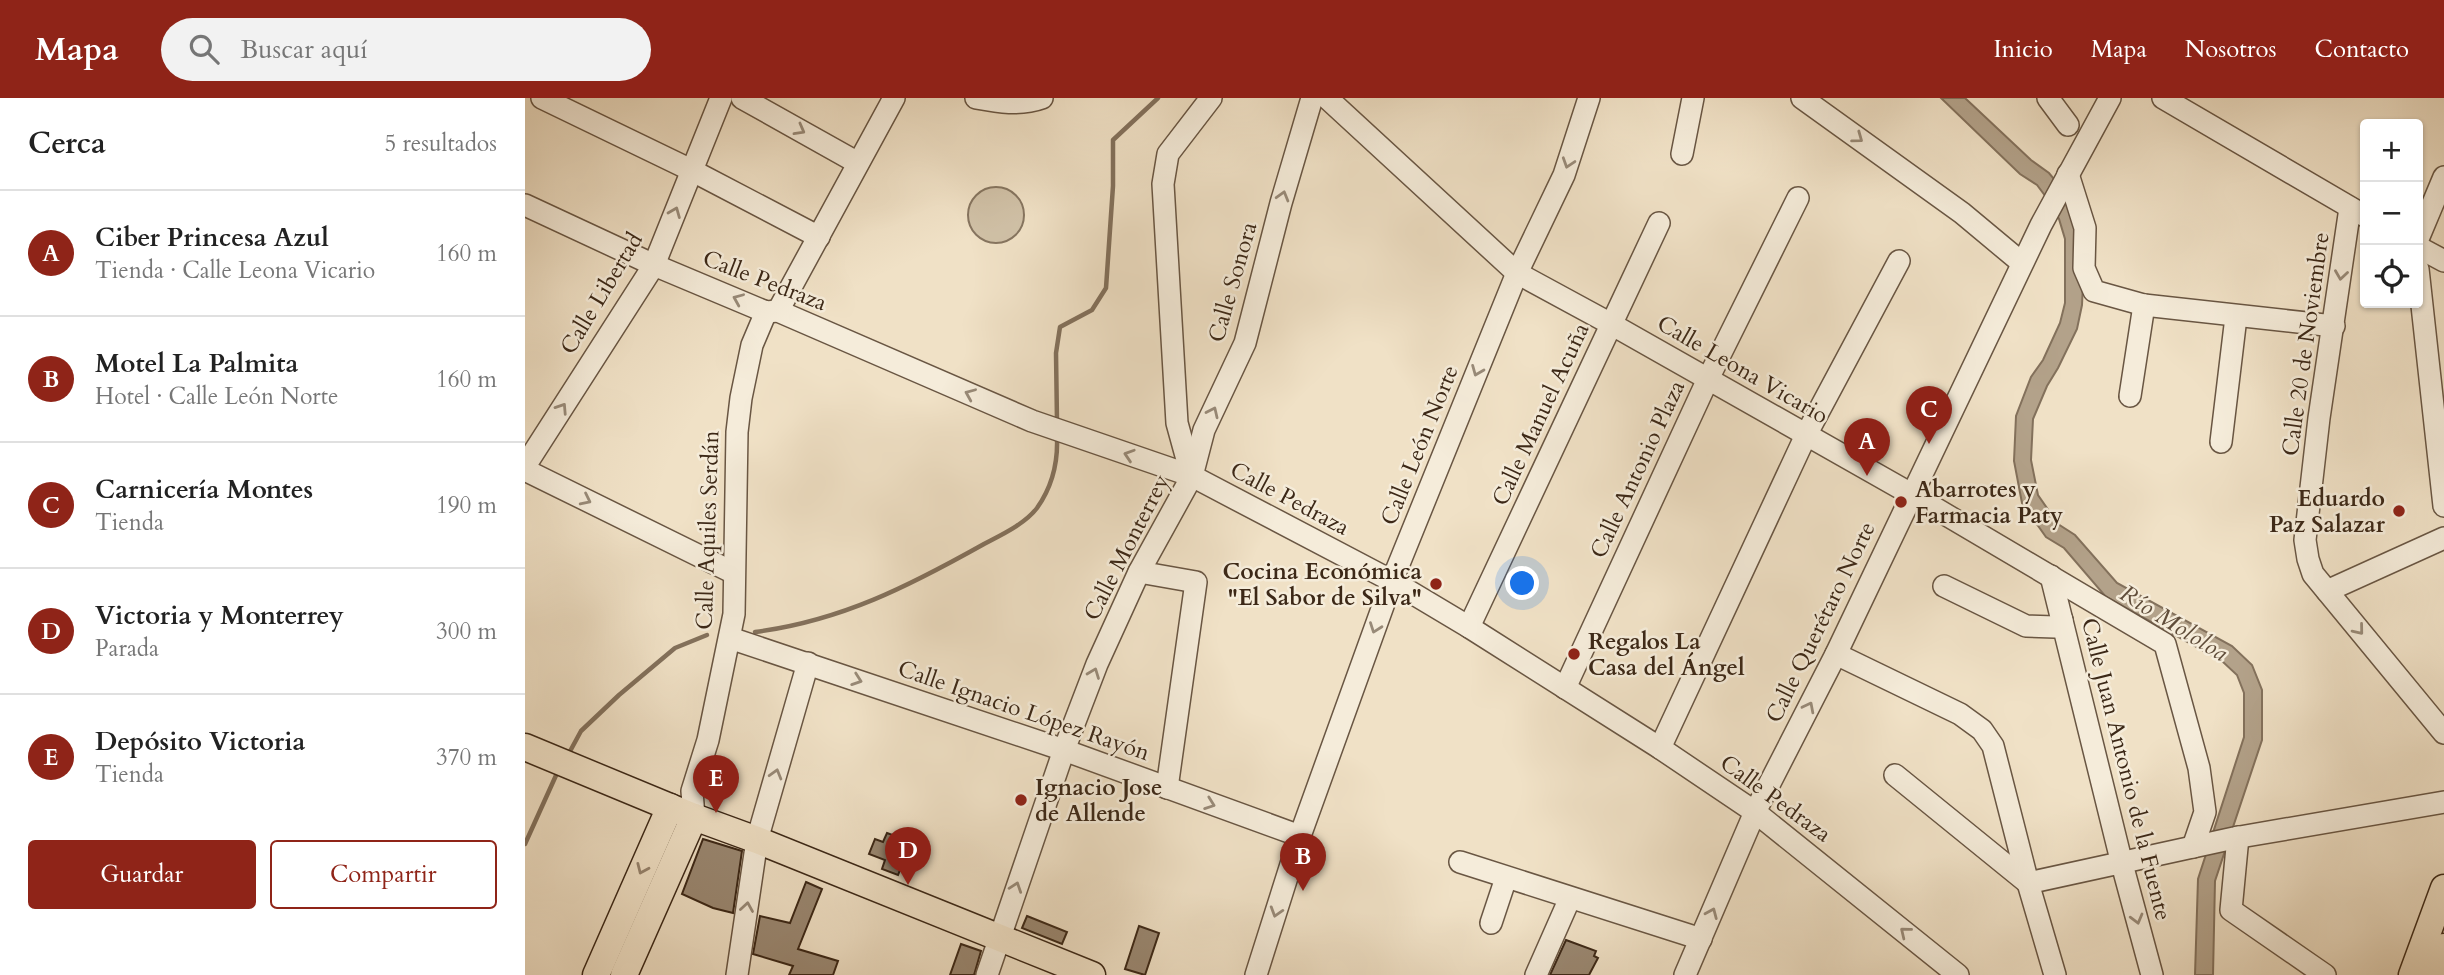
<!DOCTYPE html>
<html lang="es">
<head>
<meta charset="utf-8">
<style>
	body { margin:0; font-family:Cardo,serif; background:#f2f2f2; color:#222 }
	.controls { position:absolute; right:21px; top:21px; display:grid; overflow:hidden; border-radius:7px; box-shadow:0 2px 5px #0004 }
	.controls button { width:63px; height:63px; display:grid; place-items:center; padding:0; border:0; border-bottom:2px solid #e0e0e0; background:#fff; color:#222; font:35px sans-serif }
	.you { position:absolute; left:998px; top:486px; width:24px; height:24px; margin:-18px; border:5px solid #fff; border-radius:50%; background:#1a73e8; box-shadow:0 0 0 10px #1a73e833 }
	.badge { display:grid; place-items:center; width:46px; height:46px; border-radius:50%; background:#8f2418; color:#fff; font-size:23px; font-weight:700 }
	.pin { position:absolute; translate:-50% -58px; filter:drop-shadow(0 2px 4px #0008) }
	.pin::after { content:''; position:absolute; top:37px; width:24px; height:21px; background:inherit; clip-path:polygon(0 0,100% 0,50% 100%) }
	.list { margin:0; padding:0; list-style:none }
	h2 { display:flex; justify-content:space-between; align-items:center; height:91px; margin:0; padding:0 28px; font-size:30px }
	h2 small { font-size:23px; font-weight:400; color:#767676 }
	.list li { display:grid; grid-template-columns:46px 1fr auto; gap:21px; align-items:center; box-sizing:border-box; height:126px; padding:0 28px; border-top:2px solid #e0e0e0 }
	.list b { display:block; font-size:26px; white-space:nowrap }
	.list p { margin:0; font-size:23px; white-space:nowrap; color:#767676 }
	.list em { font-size:23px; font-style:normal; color:#767676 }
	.actions { display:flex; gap:14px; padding:21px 28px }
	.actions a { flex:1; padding:16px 0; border:2px solid #8f2418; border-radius:7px; text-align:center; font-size:24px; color:#8f2418 }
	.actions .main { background:#8f2418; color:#fff }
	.icon { flex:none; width:38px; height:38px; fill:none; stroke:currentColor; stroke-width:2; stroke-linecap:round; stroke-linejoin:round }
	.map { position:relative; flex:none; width:1919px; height:877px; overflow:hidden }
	header { display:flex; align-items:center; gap:42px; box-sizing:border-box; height:98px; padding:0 35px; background:#8f2418; color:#fff }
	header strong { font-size:33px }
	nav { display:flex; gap:38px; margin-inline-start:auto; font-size:24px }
	.search { width:490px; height:63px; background:#f2f2f2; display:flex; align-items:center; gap:18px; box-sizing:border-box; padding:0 24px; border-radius:38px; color:#767676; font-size:26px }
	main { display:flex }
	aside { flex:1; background:#fff }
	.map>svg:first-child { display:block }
	.green { fill:#d1c2a8; stroke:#867560; stroke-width:2 }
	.water { fill:#b3a28a; stroke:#83715c; stroke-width:2 }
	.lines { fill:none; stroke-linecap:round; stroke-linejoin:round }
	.stream { stroke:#83715c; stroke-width:4.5 }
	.building { fill:#9a8872; stroke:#3c2817; stroke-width:2 }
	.minor-casing { stroke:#695643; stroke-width:24 }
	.major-casing { stroke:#3c2817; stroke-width:29 }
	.minor { stroke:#f5ecda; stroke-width:21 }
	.major { stroke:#f0e1c6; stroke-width:26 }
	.oneway { stroke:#988a78 }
	.oneway2 { stroke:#96846e }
	.poi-dot { fill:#8f2418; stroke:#f5ecda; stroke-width:2.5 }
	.labels { text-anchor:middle; stroke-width:5; stroke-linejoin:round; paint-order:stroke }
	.street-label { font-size:23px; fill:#3c2817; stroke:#f5ecda }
	.poi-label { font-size:23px; font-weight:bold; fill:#3c2817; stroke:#f5ecda; text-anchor:start }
	.water-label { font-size:24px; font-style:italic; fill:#604d3a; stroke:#f5ecda }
</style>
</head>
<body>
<header>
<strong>Mapa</strong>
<div class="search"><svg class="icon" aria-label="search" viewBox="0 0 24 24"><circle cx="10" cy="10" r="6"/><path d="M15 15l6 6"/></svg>Buscar aquí</div>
<nav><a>Inicio</a><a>Mapa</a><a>Nosotros</a><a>Contacto</a></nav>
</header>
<main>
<aside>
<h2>Cerca<small>5 resultados</small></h2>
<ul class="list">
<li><span class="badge">A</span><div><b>Ciber Princesa Azul</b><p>Tienda · Calle Leona Vicario</p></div><em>160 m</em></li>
<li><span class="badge">B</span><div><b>Motel La Palmita</b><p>Hotel · Calle León Norte</p></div><em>160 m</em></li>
<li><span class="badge">C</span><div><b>Carnicería Montes</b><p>Tienda</p></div><em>190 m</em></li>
<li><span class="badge">D</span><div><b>Victoria y Monterrey</b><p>Parada</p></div><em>300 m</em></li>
<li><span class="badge">E</span><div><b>Depósito Victoria</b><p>Tienda</p></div><em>370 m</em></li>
</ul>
<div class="actions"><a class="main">Guardar</a><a>Compartir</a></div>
</aside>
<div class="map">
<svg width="1919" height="877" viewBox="0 0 1919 877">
	<rect width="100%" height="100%" fill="#f0e1c6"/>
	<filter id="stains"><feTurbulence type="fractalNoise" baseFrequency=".00286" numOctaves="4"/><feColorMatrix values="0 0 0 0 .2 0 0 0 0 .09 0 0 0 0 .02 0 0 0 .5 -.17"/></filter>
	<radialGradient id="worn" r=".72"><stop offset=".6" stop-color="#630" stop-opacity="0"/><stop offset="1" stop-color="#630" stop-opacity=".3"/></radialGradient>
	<circle class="green" cx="471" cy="117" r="28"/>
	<path class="water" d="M1416,0H1440L1506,62L1524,75L1539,93L1551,115L1558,185L1557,207L1552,231L1533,270L1522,288L1508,321L1506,362L1513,397L1533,426L1550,437L1592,485L1707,548L1727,567L1737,592V642L1690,783L1688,877H1670L1673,781L1719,639V595L1712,577L1697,563L1581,499L1539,450L1521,439L1497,405L1489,363L1491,318L1506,279L1518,262L1535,225L1540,205V141L1534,121L1524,103L1512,87L1495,76Z"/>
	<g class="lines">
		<g class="stream">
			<path d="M532,324L531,255L535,229L567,212L581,190L588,88V42L633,0"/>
			<path d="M230,534C316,523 384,488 459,446C476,437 500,426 512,410C527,389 533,365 532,339"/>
			<path d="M43,657L56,633L94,597L150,550L182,537"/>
			<path d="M0,746L33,673"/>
		</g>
	</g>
	<g class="building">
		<path d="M362,735L386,744L373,777L357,771L360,762L344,756L350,741L358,744Z"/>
		<path d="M178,741L217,753L208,815L188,810L157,796Z"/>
		<path d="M281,784L297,791L273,851L313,863L308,877H264L268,868L228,856L235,818L265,825Z"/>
		<path d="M502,818L542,834L537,846L497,830Z"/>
		<path d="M614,828L634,835L620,877L600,871Z"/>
		<path d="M1041,842L1071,853L1069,858L1073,860L1064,877H1025Z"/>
		<path d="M436,846L456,853L449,877H425Z"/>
	</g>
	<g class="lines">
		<defs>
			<g id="minor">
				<path d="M17,0L166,72L294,139"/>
				<path d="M217,0L333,65"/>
				<path d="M451,0C473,4 495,8 517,0"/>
				<path d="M802,0L992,175L1086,226L1386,396L1640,546L1674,670L1680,714L1668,749"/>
				<path d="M1277,0L1437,115L1497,165"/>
				<path d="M1523,0L1543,27"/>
				<path d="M1638,0L1840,118"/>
				<path d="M1157,56L1168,0"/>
				<path d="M1543,76L1560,130L1559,170L1569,193L1619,207L1809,228"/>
				<path d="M0,107L129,167L241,214L253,213L507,323L667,378L867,483L944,529L1135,650L1230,714L1433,877"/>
				<path d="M1825,110L1794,320L1780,442L1783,461L1788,476L1919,635"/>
				<path d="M1893,141L1919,79"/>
				<path d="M1893,149L1919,163"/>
				<path d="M1893,171L1919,408"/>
				<path d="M253,213L369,0"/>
				<path d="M1605,298L1619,207"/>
				<path d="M1696,344L1711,219"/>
				<path d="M0,368L129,167L196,0"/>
				<path d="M0,372L209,475"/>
				<path d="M666,376L652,325L638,86L643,56L686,0"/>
				<path d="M614,474L671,484L642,690"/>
				<path d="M1526,478L1597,766L1627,877"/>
				<path d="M1419,488L1501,528L1530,529L1537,522"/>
				<path d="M1802,493L1919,440"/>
				<path d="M944,529L1134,125"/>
				<path d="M205,540L539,652L775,738"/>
				<path d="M1311,556L1435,616L1457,632L1468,648L1503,785L1530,877"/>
				<path d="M1040,590L1183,281L1273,100"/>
				<path d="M1135,650L1281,337L1374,163"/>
				<path d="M1370,677L1503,785L1709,740L1919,704"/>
				<path d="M169,719L167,693L183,642L209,516L212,334L216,300L227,247L241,214"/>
				<path d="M1713,739L1706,812L1800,877"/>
				<path d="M935,764L1176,841"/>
				<path d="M966,825L981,780"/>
				<path d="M212,877L232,742L283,565"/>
				<path d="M462,877L539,652L572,566L614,474L667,378L679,332L720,245L756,105L787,0"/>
				<path d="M731,877L775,738L867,483L992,175L1039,77L1064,0"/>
				<path d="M1011,877L1045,800"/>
				<path d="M1160,877L1230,714L1311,556L1516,127L1585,0"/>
			</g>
			<g id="major">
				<path d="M0,649L169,719L232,742L567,877"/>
				<path d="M71,877L145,709"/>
				<path d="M99,877L169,719"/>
				<path d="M1887,877L1919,790"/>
				<path d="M1909,877L1919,849"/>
			</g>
		</defs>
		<use href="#minor" class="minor-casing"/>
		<use href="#major" class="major-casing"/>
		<use href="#minor" class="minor"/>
		<use href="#major" class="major"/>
	</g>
	<defs><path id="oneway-chevron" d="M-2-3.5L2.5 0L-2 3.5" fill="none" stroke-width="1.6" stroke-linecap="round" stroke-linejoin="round" transform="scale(1.75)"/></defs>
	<g class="oneway">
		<use href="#oneway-chevron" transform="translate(275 32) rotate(29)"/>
		<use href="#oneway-chevron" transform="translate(1333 40) rotate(36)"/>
		<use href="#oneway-chevron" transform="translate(1043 65) rotate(108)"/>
		<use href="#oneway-chevron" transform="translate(758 98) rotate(-74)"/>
		<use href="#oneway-chevron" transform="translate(150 114) rotate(-68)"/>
		<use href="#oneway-chevron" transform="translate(1816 177) rotate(98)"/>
		<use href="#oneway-chevron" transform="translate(213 201) rotate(-157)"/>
		<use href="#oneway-chevron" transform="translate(952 273) rotate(112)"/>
		<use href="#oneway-chevron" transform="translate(445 296) rotate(-157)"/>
		<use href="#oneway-chevron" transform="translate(37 310) rotate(-57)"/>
		<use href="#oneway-chevron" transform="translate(688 314) rotate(-65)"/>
		<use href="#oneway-chevron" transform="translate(604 357) rotate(-162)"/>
		<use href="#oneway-chevron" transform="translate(61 402) rotate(26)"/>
		<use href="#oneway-chevron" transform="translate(850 530) rotate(110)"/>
		<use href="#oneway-chevron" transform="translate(1834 532) rotate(51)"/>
		<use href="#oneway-chevron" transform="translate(569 575) rotate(-69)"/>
		<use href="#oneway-chevron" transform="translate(332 582) rotate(19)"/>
		<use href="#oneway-chevron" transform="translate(1284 609) rotate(-63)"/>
		<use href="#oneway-chevron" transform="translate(251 676) rotate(-74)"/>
		<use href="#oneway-chevron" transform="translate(685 706) rotate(20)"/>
		<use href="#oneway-chevron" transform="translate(491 789) rotate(-71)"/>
		<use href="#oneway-chevron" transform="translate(222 809) rotate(-81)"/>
		<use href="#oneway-chevron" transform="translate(751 814) rotate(107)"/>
		<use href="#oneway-chevron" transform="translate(1187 815) rotate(-67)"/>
		<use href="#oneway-chevron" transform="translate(1612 821) rotate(75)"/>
		<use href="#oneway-chevron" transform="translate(1380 834) rotate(-141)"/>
	</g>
	<use class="oneway2" href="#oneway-chevron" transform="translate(117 771) rotate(114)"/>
	<g class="poi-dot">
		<circle cx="1376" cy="404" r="7"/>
		<circle cx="1874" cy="413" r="7"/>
		<circle cx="911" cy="486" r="7"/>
		<circle cx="1049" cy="556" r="7"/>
		<circle cx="496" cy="702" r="7"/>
	</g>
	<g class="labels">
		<g class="street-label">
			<text transform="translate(240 182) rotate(21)" y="8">Calle Pedraza</text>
			<text transform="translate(707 184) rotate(-74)" y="8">Calle Sonora</text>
			<text transform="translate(76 195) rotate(-59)" y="8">Calle Libertad</text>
			<text transform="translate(1780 246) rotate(-82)" y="8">Calle 20 de Noviembre</text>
			<text transform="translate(1218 271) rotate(30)" y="8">Calle Leona Vicario</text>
			<text transform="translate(1015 316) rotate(-65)" y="8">Calle Manuel Acuña</text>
			<text transform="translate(894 347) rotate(-68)" y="8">Calle León Norte</text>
			<text transform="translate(1112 371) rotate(-65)" y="8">Calle Antonio Plaza</text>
			<text transform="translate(765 400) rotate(28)" y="8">Calle Pedraza</text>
			<text transform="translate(182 432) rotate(-88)" y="8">Calle Aquiles Serdán</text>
			<text transform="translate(601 449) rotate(-63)" y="8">Calle Monterrey</text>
			<text transform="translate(1295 524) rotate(-64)" y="8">Calle Querétaro Norte</text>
			<text transform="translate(499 612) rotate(19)" y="8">Calle Ignacio López Rayón</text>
			<text transform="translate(1602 671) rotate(76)" y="8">Calle Juan Antonio de la Fuente</text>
			<text transform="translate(1251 700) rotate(36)" y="8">Calle Pedraza</text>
		</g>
		<g class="poi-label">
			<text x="1390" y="399">Abarrotes y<tspan x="1390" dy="26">Farmacia Paty</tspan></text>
			<text x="1860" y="408" text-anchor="end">Eduardo<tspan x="1860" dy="26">Paz Salazar</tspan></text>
			<text x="897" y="481" text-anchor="end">Cocina Económica<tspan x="897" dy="26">"El Sabor de Silva"</tspan></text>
			<text x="1063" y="551">Regalos La<tspan x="1063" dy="26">Casa del Ángel</tspan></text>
			<text x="510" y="697">Ignacio Jose<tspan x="510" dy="26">de Allende</tspan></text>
		</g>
		<g class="water-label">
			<text transform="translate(1649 525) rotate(32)" y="8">Río Mololoa</text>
		</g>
	</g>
	<rect width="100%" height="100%" filter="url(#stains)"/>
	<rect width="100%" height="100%" fill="url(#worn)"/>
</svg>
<div class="controls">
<button>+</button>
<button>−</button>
<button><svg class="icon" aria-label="locate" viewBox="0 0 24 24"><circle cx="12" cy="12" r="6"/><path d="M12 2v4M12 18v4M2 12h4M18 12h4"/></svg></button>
</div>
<div class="you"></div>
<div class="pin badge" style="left:1342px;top:378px">A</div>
<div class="pin badge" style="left:778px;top:793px">B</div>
<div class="pin badge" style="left:1404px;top:346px">C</div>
<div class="pin badge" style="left:383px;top:787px">D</div>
<div class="pin badge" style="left:191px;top:715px">E</div>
</div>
</main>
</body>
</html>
